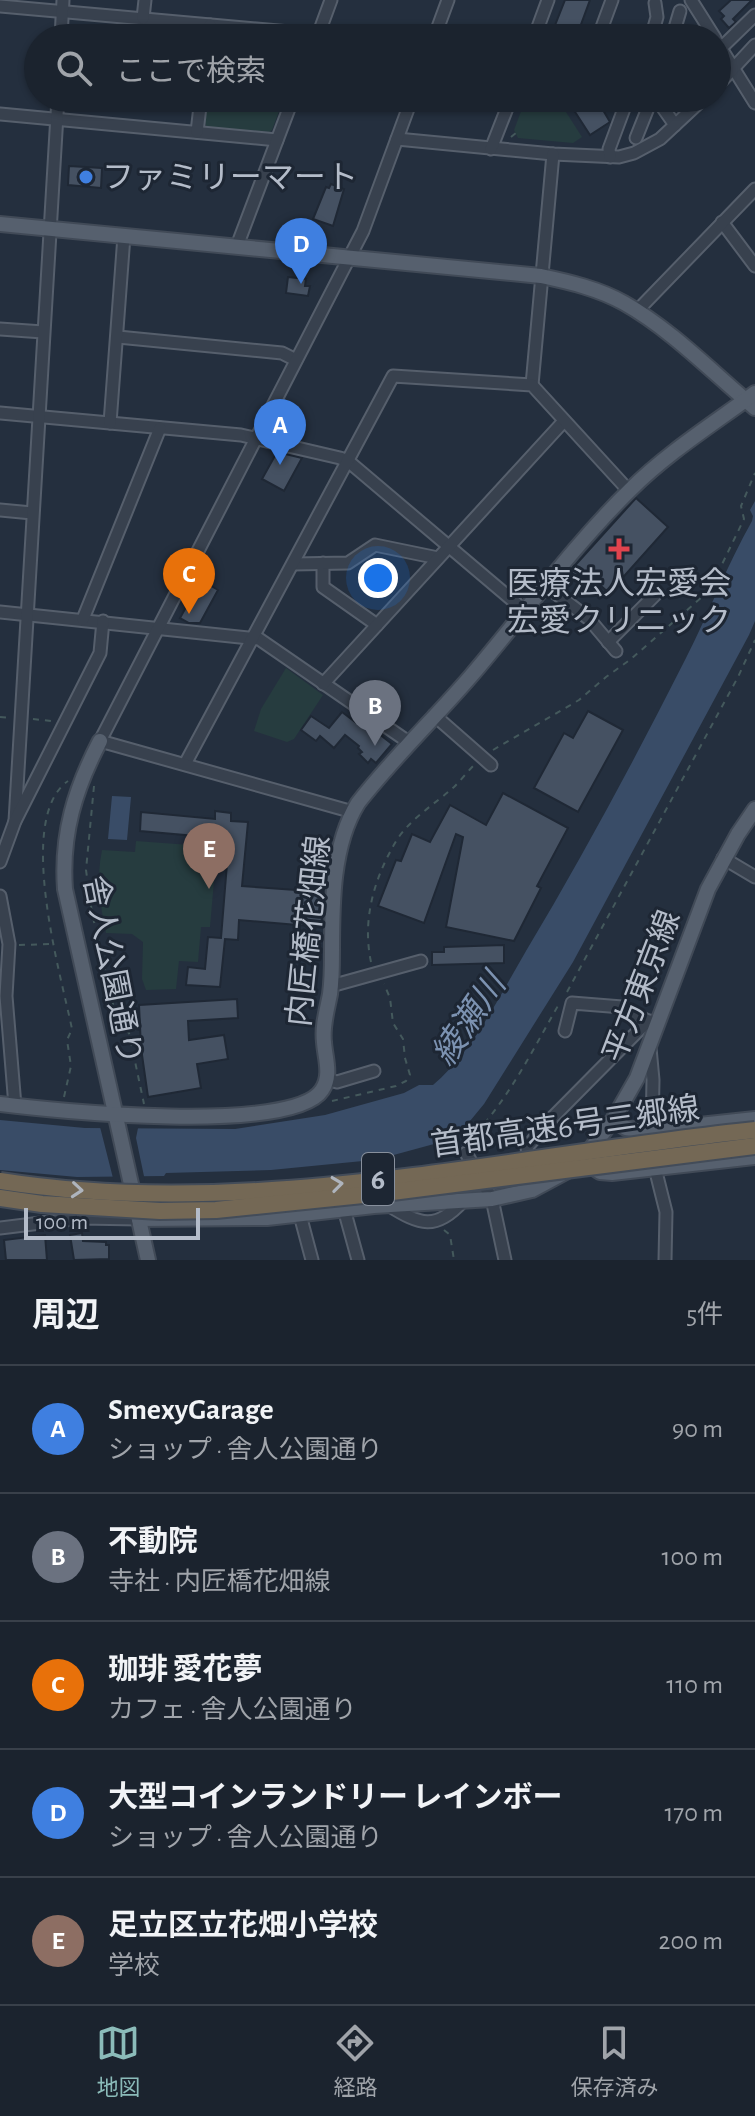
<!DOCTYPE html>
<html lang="ja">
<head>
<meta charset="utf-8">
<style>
	body { margin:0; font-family:"Alegreya Sans","Noto Sans JP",sans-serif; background:#242b36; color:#f1f3f6 }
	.scale { position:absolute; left:24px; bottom:20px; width:176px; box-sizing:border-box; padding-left:8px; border:4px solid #b4bcc9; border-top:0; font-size:22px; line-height:28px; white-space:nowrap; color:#b4bcc9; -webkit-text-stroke:6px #1d2633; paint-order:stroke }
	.you { position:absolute; left:378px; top:578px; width:28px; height:28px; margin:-20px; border:6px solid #fff; border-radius:50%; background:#1a73e8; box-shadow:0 0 0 12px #1a73e833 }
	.badge { display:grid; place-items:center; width:52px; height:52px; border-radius:50%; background:#8bbbb9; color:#fff; font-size:26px; font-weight:700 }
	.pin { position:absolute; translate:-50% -66px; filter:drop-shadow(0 2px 4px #0008) }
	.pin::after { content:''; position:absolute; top:42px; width:28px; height:24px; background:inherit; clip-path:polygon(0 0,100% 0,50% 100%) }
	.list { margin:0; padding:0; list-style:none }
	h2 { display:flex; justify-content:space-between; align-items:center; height:104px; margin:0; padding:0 32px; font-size:34px }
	h2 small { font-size:26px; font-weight:400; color:#a0a4aa }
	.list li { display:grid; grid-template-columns:52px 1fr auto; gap:24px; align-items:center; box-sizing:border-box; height:128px; padding:0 32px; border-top:2px solid #39404a }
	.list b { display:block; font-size:30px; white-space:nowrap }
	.list p { margin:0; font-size:26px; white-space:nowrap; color:#a0a4aa }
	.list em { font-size:26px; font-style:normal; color:#a0a4aa }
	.icon { flex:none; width:44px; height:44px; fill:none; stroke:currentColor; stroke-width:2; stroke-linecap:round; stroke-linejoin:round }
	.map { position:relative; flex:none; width:755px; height:1260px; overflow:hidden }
	.search { position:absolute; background:#1b232e; box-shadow:0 2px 6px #0004; left:24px; right:24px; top:24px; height:88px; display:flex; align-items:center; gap:20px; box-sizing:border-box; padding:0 28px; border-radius:44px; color:#a0a4aa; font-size:30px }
	.sheet { height:744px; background:#1b232e }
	nav { display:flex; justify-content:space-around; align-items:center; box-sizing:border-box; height:112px; border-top:2px solid #39404a; background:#1b232e; font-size:22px; color:#a0a4aa }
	nav a { display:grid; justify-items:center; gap:4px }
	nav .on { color:#8bbbb9 }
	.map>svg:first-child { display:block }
	.green { fill:#263c3f }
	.water { fill:#394c67 }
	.pier { fill:#242f3e }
	.building { fill:#455162; stroke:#1f2835; stroke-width:2 }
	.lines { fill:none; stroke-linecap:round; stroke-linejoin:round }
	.minor-casing { stroke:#565f6c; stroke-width:15 }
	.major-casing { stroke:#414a57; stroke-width:18 }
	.path { stroke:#44595c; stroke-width:2; stroke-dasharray:6 6; stroke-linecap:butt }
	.minor { stroke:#38414e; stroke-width:11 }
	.major { stroke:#56606e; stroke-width:14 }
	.highway-bridge-casing { stroke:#434c59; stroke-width:20; stroke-linecap:butt }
	.highway-bridge { stroke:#746855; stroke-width:16 }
	.oneway { stroke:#aeb4bd }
	.shop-dot { fill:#3f7fe0; stroke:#1d2633; stroke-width:3 }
	.health-dot { fill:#e0444e; stroke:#1d2633; stroke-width:3 }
	.labels { text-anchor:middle; stroke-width:6; stroke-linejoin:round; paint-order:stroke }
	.shield { fill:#1d2633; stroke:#878f9c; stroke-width:2 }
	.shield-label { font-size:30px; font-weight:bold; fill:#b4bcc9 }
	.poi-label { font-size:32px; fill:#b4bcc9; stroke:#1d2633; text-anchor:start }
	.street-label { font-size:32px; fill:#b4bcc9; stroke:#1d2633 }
	.water-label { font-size:34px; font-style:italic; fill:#7c92b1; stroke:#1d2633 }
</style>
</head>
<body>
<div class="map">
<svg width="755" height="1260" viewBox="0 0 755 1260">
	<rect width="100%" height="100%" fill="#242f3e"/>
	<g class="green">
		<path d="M206,98H284L272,130L269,132L207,127L204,122Z"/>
		<path d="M526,98H557L582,137L573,143L518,138L514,130Z"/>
		<path d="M286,668L323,695L294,739L287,742L254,731L261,709Z"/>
		<path d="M136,841L217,847L210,927H201L198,962L179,961L176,989L146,990L142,979L143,942L132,934L106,933C100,905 96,878 102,850L135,852Z"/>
	</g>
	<g class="water">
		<path d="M755,501V621L749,635L573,962L484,1104L456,1138L390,1156L385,1159L383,1166L379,1167L373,1160L271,1170L166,1173L164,1176L77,1177L0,1170V1120L85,1128L235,1129L325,1115L404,1093L419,1085H433C474,1050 499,997 526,951C583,856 636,757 686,658C709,613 727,565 752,521L753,516L750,510Z"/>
		<path d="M112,796L131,797L127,840L108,839Z"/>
	</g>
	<path class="pier" d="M99,1123H139L136,1138L145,1181L114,1182Z"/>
	<g class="building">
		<path d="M565,0H590L576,38H550Z"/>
		<path d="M731,0H752L733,19L736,22L729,28L721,19L724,16L719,11Z"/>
		<path d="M566,98H596L610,122L590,135Z"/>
		<path d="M69,166L102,168L101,188L68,185Z"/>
		<path d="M331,184L344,189L333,226L313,219L326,187L329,188Z"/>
		<path d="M288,277L306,279L305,286H310L308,296L286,293Z"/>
		<path d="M277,452L302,458L284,491L262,479Z"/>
		<path d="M636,498L668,527L609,593L592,578L585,586L570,571Z"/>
		<path d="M201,580L218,590L200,623H189L180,618Z"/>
		<path d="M588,711L623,730L578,812L534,788L564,733L573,738Z"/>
		<path d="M342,712L358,724L361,720L392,744L376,763L371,759L368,763L359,754L362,752L358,748L359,746L345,735L334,748L320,736L316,741L301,730L311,716L329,728Z"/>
		<path d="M503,793L568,828L537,886L541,888L514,941L446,927L463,837L456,834L424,923L378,906L396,860L401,861L412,834L430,842L450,805L486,825Z"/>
		<path d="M215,811L231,813V821L248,822L242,886L324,892L321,927L239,920L238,940L225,939L220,987L186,985L188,967L205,969L208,937L221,938L229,839L140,831L141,812L215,819Z"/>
		<path d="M504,945V963L432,965V952H444V947Z"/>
		<path d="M237,999L238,1018L188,1021L189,1040L224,1035L228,1059L197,1064L201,1088L148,1097L141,1048L139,1005Z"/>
		<path d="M82,1233L83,1241L106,1242V1245H109V1259L74,1260L70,1235Z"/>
		<path d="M45,1235L47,1260H6L4,1240Z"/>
	</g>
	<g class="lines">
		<defs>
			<g id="minor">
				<path d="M691,0L715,38"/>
				<path d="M0,6L357,38"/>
				<path d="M143,18L145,0"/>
				<path d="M61,38L63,0"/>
				<path d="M208,38L210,25"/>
				<path d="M317,38L331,0"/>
				<path d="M434,38L448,0"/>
				<path d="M534,38L548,0"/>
				<path d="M598,38L612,0"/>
				<path d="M651,38L657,17L655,3"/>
				<path d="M672,38L680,11"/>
				<path d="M717,42L755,103"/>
				<path d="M721,48L755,15"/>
				<path d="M717,86L755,45"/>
				<path d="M656,98L675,125"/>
				<path d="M0,114L277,140"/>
				<path d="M197,132L201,98"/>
				<path d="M636,138L652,98"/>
				<path d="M397,139L553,154L619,157L634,153L660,139L704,98"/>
				<path d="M491,149L511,98"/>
				<path d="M610,157L609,149L625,106L615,98"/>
				<path d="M722,222L755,266"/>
				<path d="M237,246L293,98"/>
				<path d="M637,311L755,189"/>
				<path d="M0,329L43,332"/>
				<path d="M118,337L282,353L296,360"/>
				<path d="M532,385L553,154"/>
				<path d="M0,413L241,435L340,458L348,461L524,610"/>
				<path d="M110,423L124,236"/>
				<path d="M0,510L32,513"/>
				<path d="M323,563V587L377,625"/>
				<path d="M293,564L348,563L375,545L438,558"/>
				<path d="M545,585L589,619L616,651"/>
				<path d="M0,612L259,639L410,743"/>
				<path d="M83,619L160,428"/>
				<path d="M608,642L657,593"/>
				<path d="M323,684L564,421"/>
				<path d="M434,715L491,765"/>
				<path d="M185,764L393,376L532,385L629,491"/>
				<path d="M353,812L100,741L363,231L412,98"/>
				<path d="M15,821L58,98"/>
				<path d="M723,858L755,877"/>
				<path d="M0,862L15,821L100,653L103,621"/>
				<path d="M0,896L9,944L6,996L15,1106"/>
				<path d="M331,986L421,961"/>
				<path d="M565,1031L572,1003L622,1007L648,1021"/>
				<path d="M650,1048L653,1080L652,1130"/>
				<path d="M326,1079L337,1082L374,1071"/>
				<path d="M466,1153L492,1199L505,1260"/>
				<path d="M529,1165L527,1147L552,1118L648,1021L659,1022"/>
				<path d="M655,1168L666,1212L665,1260"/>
				<path d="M388,1205C420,1225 436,1231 463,1201"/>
				<path d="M344,1209L358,1260"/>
				<path d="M300,1215L312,1260"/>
				<path d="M0,1228L81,1218L139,1219"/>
			</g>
			<g id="major">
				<path d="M0,224L541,276C570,282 599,289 624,303C672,330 713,373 755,408"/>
				<path d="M100,741C75,789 61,834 65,889L148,1260"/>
				<path d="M0,1104C53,1111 293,1135 322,1090C332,1075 325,1058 324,1042C322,1026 327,1010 330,994C332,980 332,966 332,952C332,904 332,845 358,803C393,758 434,719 471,676C524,614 572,547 630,490C667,453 713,424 755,393"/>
				<path d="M613,1120L626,1128L644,1131L755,1119"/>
				<path d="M586,1155L613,1120L637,1078L708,889L738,834L755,809"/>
				<path d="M591,1166L600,1172L612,1173L755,1157"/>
				<path d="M139,1219L267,1218L374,1206L492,1199L532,1190L571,1169"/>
			</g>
		</defs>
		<use href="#minor" class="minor-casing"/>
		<use href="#major" class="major-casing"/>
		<g class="path">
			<path d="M511,137L517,132"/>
			<path d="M0,717L11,718"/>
			<path d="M33,719L51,721"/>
			<path d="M493,750L579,700L606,677L631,659L702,597L710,589L744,519L741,506L755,473"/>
			<path d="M94,786L86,870L92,913L118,1026L129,1033L144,1104"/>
			<path d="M19,945L53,944"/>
			<path d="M371,962C362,920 374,879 395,843C408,820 435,804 454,787C461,780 468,771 475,764"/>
			<path d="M567,992L738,677L755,640"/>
			<path d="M64,1097L71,1066L67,1040L72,1029C61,975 15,818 68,781"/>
			<path d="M332,1101L396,1086L406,1081L410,1075L405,1058L403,1039L393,1023L390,998L384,984"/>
			<path d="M468,1141C507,1103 532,1051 559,1004"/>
			<path d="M444,1230L450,1235L454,1260"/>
		</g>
		<use href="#minor" class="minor"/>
		<use href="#major" class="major"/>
		<defs>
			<g id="highway-bridge">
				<path d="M0,1181C252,1221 504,1156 755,1130"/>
				<path d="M0,1198L42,1204L160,1211L216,1210L392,1192L755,1146"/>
			</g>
		</defs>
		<use href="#highway-bridge" class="highway-bridge-casing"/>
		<use href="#highway-bridge" class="highway-bridge"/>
	</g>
	<defs><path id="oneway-chevron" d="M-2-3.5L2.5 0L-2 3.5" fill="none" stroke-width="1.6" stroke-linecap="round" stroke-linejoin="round" transform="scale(2)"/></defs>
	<g class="oneway">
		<use href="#oneway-chevron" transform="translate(337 1184) rotate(-7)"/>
		<use href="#oneway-chevron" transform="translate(77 1190) rotate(5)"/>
	</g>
	<circle class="shop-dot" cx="86" cy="177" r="8"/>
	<path class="health-dot" d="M615 537h8v8h8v8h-8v8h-8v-8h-8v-8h8z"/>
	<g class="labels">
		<rect class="shield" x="362" y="1153" width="32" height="52" rx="6"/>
		<g class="shield-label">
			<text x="378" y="1189">6</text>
		</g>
		<g class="poi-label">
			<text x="102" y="188">ファミリーマート</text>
			<text x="619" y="594" text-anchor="middle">医療法人宏愛会<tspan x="619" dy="37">宏愛クリニック</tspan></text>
		</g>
		<g class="street-label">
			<text transform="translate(308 931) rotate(-84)" y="11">内匠橋花畑線</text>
			<text transform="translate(113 970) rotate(79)" y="11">舎人公園通り</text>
			<text transform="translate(641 986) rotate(-69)" y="11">平方東京線</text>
			<text transform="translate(565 1126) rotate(-8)" y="11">首都高速6号三郷線</text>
		</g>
		<g class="water-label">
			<text transform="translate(468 1019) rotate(-56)" y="12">綾瀬川</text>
		</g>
	</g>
</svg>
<div class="scale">100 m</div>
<div class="you"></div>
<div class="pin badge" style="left:280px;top:465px;background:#3f7fe0">A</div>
<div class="pin badge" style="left:375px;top:746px;background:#6b7280">B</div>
<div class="pin badge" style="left:189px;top:614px;background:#e8710a">C</div>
<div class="pin badge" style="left:301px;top:284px;background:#3f7fe0">D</div>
<div class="pin badge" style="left:209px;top:889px;background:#8d6e63">E</div>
<div class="search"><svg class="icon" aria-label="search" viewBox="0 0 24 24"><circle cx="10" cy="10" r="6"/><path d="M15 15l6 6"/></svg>ここで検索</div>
</div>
<section class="sheet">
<h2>周辺<small>5件</small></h2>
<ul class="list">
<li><span class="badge" style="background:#3f7fe0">A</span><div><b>SmexyGarage</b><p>ショップ · 舎人公園通り</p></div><em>90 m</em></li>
<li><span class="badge" style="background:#6b7280">B</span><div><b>不動院</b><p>寺社 · 内匠橋花畑線</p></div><em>100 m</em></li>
<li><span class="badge" style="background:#e8710a">C</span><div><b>珈琲 愛花夢</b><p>カフェ · 舎人公園通り</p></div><em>110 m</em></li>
<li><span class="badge" style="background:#3f7fe0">D</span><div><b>大型コインランドリー レインボー</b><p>ショップ · 舎人公園通り</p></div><em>170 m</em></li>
<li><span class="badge" style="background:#8d6e63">E</span><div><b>足立区立花畑小学校</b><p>学校</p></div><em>200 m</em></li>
</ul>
</section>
<nav>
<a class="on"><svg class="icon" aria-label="map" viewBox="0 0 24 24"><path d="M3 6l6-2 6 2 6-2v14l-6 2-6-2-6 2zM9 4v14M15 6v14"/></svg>地図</a>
<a><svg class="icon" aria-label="directions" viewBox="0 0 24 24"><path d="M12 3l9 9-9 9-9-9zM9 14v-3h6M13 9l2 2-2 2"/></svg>経路</a>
<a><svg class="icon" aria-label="saved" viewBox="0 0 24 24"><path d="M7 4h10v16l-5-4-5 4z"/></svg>保存済み</a>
</nav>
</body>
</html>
